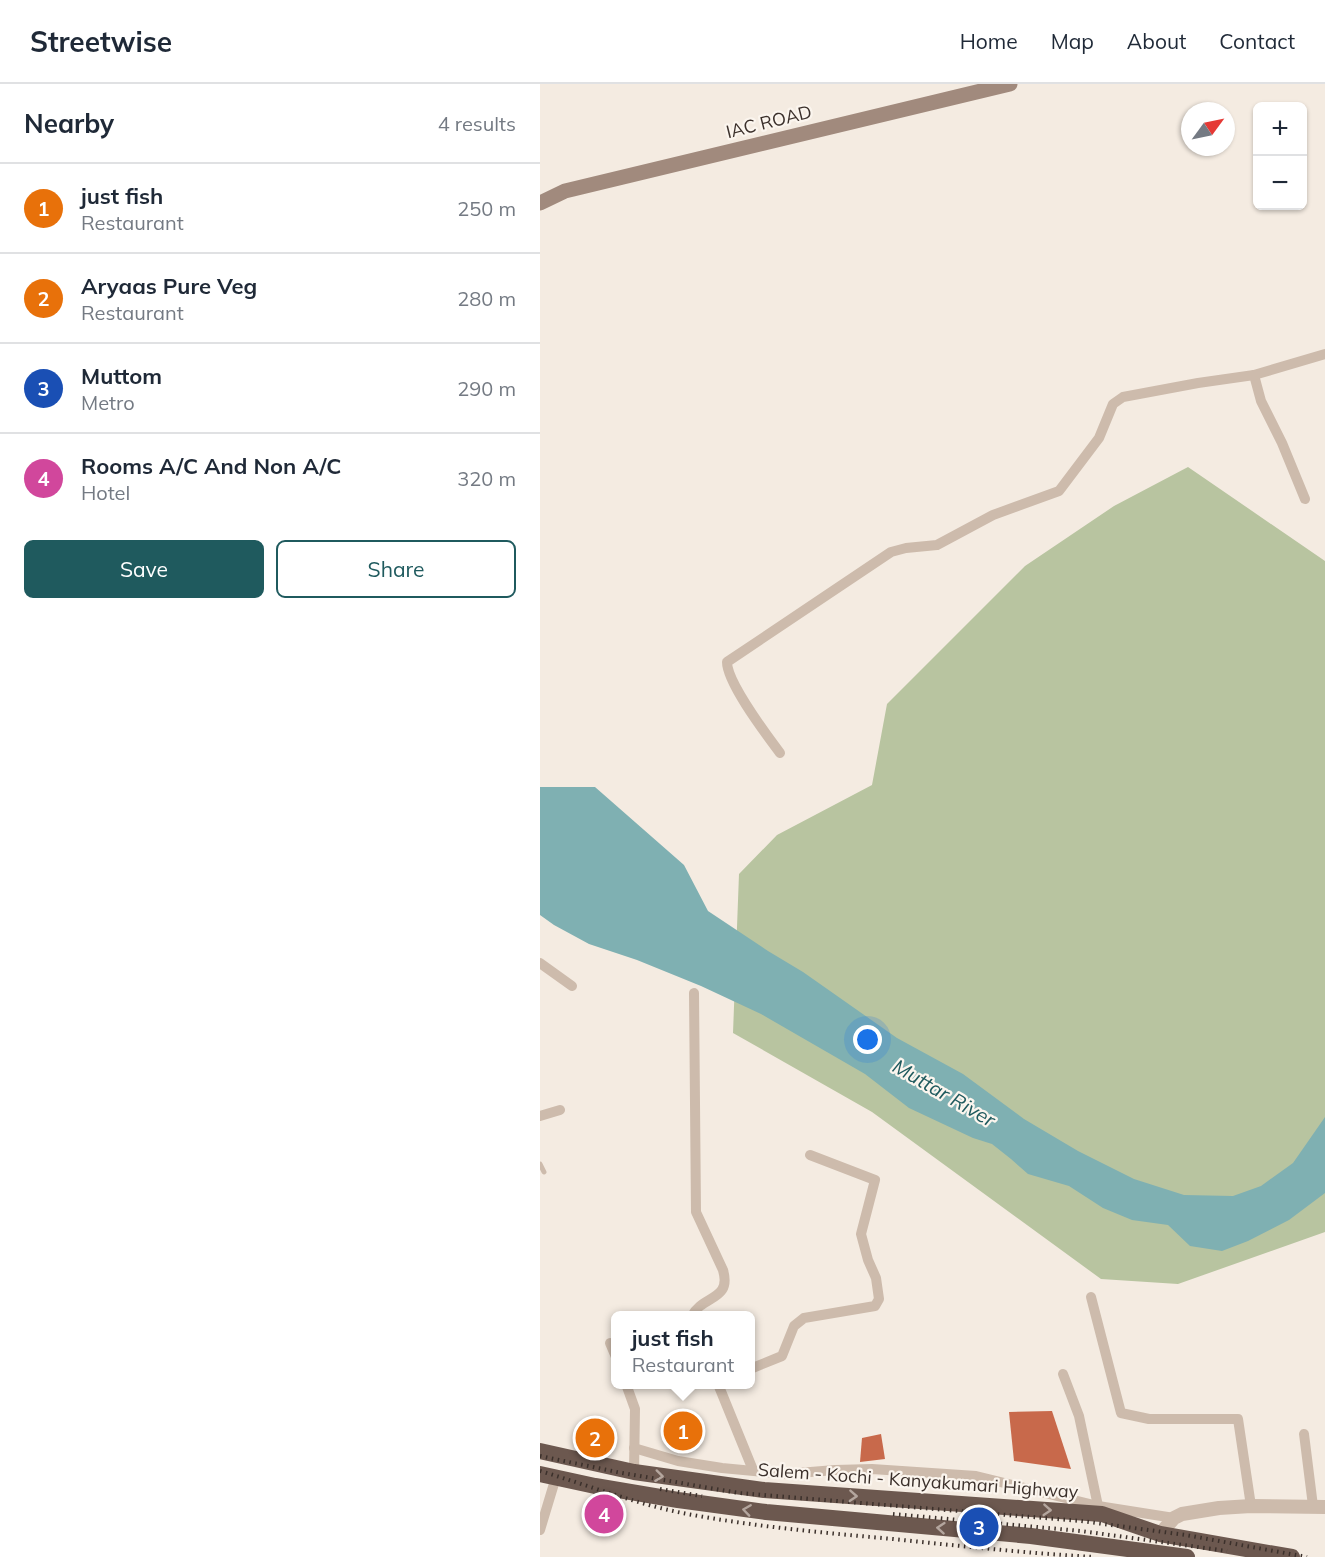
<!DOCTYPE html>
<html lang="en">
<head>
<meta charset="utf-8">
<style>
	body { margin:0; font-family:Mulish,sans-serif; background:#f2f2f3; color:#1f2937 }
	.controls { position:absolute; right:18px; top:18px; display:grid; overflow:hidden; border-radius:9px; box-shadow:0 2px 4px #0004 }
	.controls button { width:54px; height:54px; display:grid; place-items:center; padding:0; border:0; border-bottom:2px solid #e0e1e3; background:#fff; color:#1f2937; font:30px sans-serif }
	.compass { position:absolute; left:641px; top:18px; width:54px; height:54px; border-radius:50%; background:#fff; box-shadow:0 2px 4px #0004; rotate:57deg }
	.you { position:absolute; left:328px; top:956px; width:21px; height:21px; margin:-15px; border:4px solid #fff; border-radius:50%; background:#1a73e8; box-shadow:0 0 0 9px #1a73e833 }
	.badge { display:grid; place-items:center; width:39px; height:39px; border-radius:50%; background:#1f5a5e; color:#fff; font-size:20px; font-weight:700 }
	.pin { position:absolute; translate:-50% -50%; border:3px solid #fff; box-shadow:0 2px 6px #0006 }
	.popup { position:absolute; left:71px; top:1227px; width:144px; height:78px; box-sizing:border-box; display:grid; place-content:center; border-radius:9px; background:#fff; filter:drop-shadow(0 2px 4px #0005); font-size:20px; white-space:nowrap; color:#747a83 }
	.popup b { font-size:22px; color:#1f2937 }
	.popup::after { content:''; position:absolute; left:50%; top:100%; margin-left:-12px; border:12px solid transparent; border-top-color:#fff }
	.list { margin:0; padding:0; list-style:none }
	h2 { display:flex; justify-content:space-between; align-items:center; height:78px; margin:0; padding:0 24px; font-size:26px }
	h2 small { font-size:20px; font-weight:400; color:#747a83 }
	.list li { display:grid; grid-template-columns:39px 1fr auto; gap:18px; align-items:center; box-sizing:border-box; height:90px; padding:0 24px; border-top:2px solid #e0e1e3 }
	.list b { display:block; font-size:22px; white-space:nowrap }
	.list p { margin:0; font-size:20px; white-space:nowrap; color:#747a83 }
	.list em { font-size:20px; font-style:normal; color:#747a83 }
	.actions { display:flex; gap:12px; padding:18px 24px }
	.actions a { flex:1; padding:14px 0; border:2px solid #1f5a5e; border-radius:9px; text-align:center; font-size:21px; color:#1f5a5e }
	.actions .main { background:#1f5a5e; color:#fff }
	.map { position:relative; flex:none; width:785px; height:1473px; overflow:hidden }
	header { display:flex; align-items:center; gap:36px; box-sizing:border-box; height:84px; padding:0 30px; background:#fff; border-bottom:2px solid #e0e1e3 }
	header strong { font-size:28px }
	nav { display:flex; gap:33px; margin-inline-start:auto; font-size:21px }
	main { display:flex }
	aside { flex:1; background:#fff }
	.map>svg:first-child { display:block }
	.green { fill:#b8c4a0 }
	.water { fill:#7fb0b2 }
	.building { fill:#c8694b }
	.lines { fill:none; stroke-linecap:round; stroke-linejoin:round }
	.service { stroke:#cdbbac; stroke-width:5 }
	.minor { stroke:#cdbbac; stroke-width:10 }
	.tertiary { stroke:#cdbbac; stroke-width:14 }
	.secondary { stroke:#a18a7d; stroke-width:15 }
	.trunk { stroke:#6c584f; stroke-width:16 }
	.rail { stroke:#3b302b; stroke-width:4; stroke-dasharray:1.5 4.5; stroke-linecap:butt }
	.oneway { stroke:#b4a69e }
	.labels { text-anchor:middle; stroke-width:4.5; stroke-linejoin:round; paint-order:stroke }
	.street-label { font-size:18px; fill:#3b302b; stroke:#fbf5ee }
	.water-label { font-size:20px; font-style:italic; fill:#1f5a5e; stroke:#fbf5ee }
</style>
</head>
<body>
<header>
<strong>Streetwise</strong>
<nav><a>Home</a><a>Map</a><a>About</a><a>Contact</a></nav>
</header>
<main>
<aside>
<h2>Nearby<small>4 results</small></h2>
<ul class="list">
<li><span class="badge" style="background:#e8710a">1</span><div><b>just fish</b><p>Restaurant</p></div><em>250 m</em></li>
<li><span class="badge" style="background:#e8710a">2</span><div><b>Aryaas Pure Veg</b><p>Restaurant</p></div><em>280 m</em></li>
<li><span class="badge" style="background:#1a4fb4">3</span><div><b>Muttom</b><p>Metro</p></div><em>290 m</em></li>
<li><span class="badge" style="background:#d1479c">4</span><div><b>Rooms A/C And Non A/C</b><p>Hotel</p></div><em>320 m</em></li>
</ul>
<div class="actions"><a class="main">Save</a><a>Share</a></div>
</aside>
<div class="map">
<svg width="785" height="1473" viewBox="0 0 785 1473">
	<rect width="100%" height="100%" fill="#f4ebe1"/>
	<path class="green" d="M648,383L785,477V1148L638,1200L561,1195L332,1028L193,949L199,790L237,751L332,701L347,620L485,482L574,422Z"/>
	<path class="water" d="M0,703H55L144,781L168,827L228,867L263,888L357,954L423,990L484,1035L538,1067L594,1095L644,1111L693,1112L721,1102L753,1079L785,1033V1109L749,1136L708,1157L682,1167L650,1162L628,1141L592,1136L563,1124L529,1102L488,1090L471,1075L452,1060L433,1054L369,1024L325,990L221,930L161,902L97,876L49,860L14,841L0,831Z"/>
	<g class="building">
		<path d="M512,1327L531,1385L474,1377L469,1328Z"/>
		<path d="M341,1350L345,1375L320,1378L322,1354Z"/>
	</g>
	<g class="lines">
		<path class="service" d="M0,1080L4,1088"/>
		<g class="minor">
			<path d="M714,291L721,317L742,359L765,415"/>
			<path d="M240,669C226,650 187,599 187,578L351,468L366,464L397,461L453,431L519,407L559,354L573,320L583,313L658,299L714,291L785,270"/>
			<path d="M0,879L32,902"/>
			<path d="M0,1032L20,1026"/>
			<path d="M551,1213L581,1329L609,1335H698L711,1422"/>
			<path d="M152,1232C162,1211 192,1217 183,1186L156,1128L154,909"/>
			<path d="M70,1259L76,1273"/>
			<path d="M210,1285L242,1272L254,1242L264,1234L335,1222L339,1215L336,1194L328,1176L321,1150L335,1096L270,1071"/>
			<path d="M523,1290L539,1332L558,1422"/>
			<path d="M86,1300L95,1325L94,1388"/>
			<path d="M178,1300L213,1386"/>
			<path d="M764,1350L773,1422"/>
			<path d="M94,1364L138,1377L182,1384L246,1390L295,1386L332,1385L436,1392L558,1422L634,1434"/>
			<path d="M0,1446L16,1393"/>
		</g>
		<path class="tertiary" d="M620,1450L634,1434L642,1430L679,1424L711,1422L785,1423"/>
		<path class="secondary" d="M0,119L25,107L470,0"/>
		<g class="trunk">
			<path d="M0,1367L94,1388L224,1406L562,1430L620,1450L752,1473"/>
			<path d="M0,1390L55,1402L138,1416L226,1428L491,1452L647,1473"/>
		</g>
		<g class="rail">
			<path d="M0,1372L77,1388L199,1409L541,1437L646,1451L767,1473"/>
			<path d="M0,1387C51,1402 101,1422 153,1431C219,1443 286,1449 353,1455C420,1462 486,1469 553,1473"/>
			<path d="M120,1405L162,1412"/>
			<path d="M353,1430L541,1447L687,1467"/>
		</g>
	</g>
	<defs><path id="oneway-chevron" d="M-2-3.5L2.5 0L-2 3.5" fill="none" stroke-width="1.6" stroke-linecap="round" stroke-linejoin="round" transform="scale(1.5)"/></defs>
	<g class="oneway">
		<use href="#oneway-chevron" transform="translate(119 1392) rotate(7)"/>
		<use href="#oneway-chevron" transform="translate(313 1412) rotate(4)"/>
		<use href="#oneway-chevron" transform="translate(207 1426) rotate(-172)"/>
		<use href="#oneway-chevron" transform="translate(507 1426) rotate(4)"/>
		<use href="#oneway-chevron" transform="translate(401 1444) rotate(-175)"/>
	</g>
	<g class="labels">
		<g class="street-label">
			<text transform="translate(229 38) rotate(-14)" y="6">IAC ROAD</text>
			<text transform="translate(378 1397) rotate(4)" y="6">Salem - Kochi - Kanyakumari Highway</text>
		</g>
		<g class="water-label">
			<text transform="translate(404 1009) rotate(30)" y="7">Muttar River</text>
		</g>
	</g>
</svg>
<div class="controls">
<button>+</button>
<button>−</button>
</div>
<svg class="compass" viewBox="-18 -18 36 36"><path d="M0-13l5 13h-10z" fill="#e53935"/><path d="M0 13l5-13h-10z" fill="#747a83"/></svg>
<div class="you"></div>
<div class="pin badge" style="left:143px;top:1347px;background:#e8710a">1</div>
<div class="popup"><b>just fish</b>Restaurant</div>
<div class="pin badge" style="left:55px;top:1354px;background:#e8710a">2</div>
<div class="pin badge" style="left:439px;top:1443px;background:#1a4fb4">3</div>
<div class="pin badge" style="left:64px;top:1430px;background:#d1479c">4</div>
</div>
</main>
</body>
</html>
